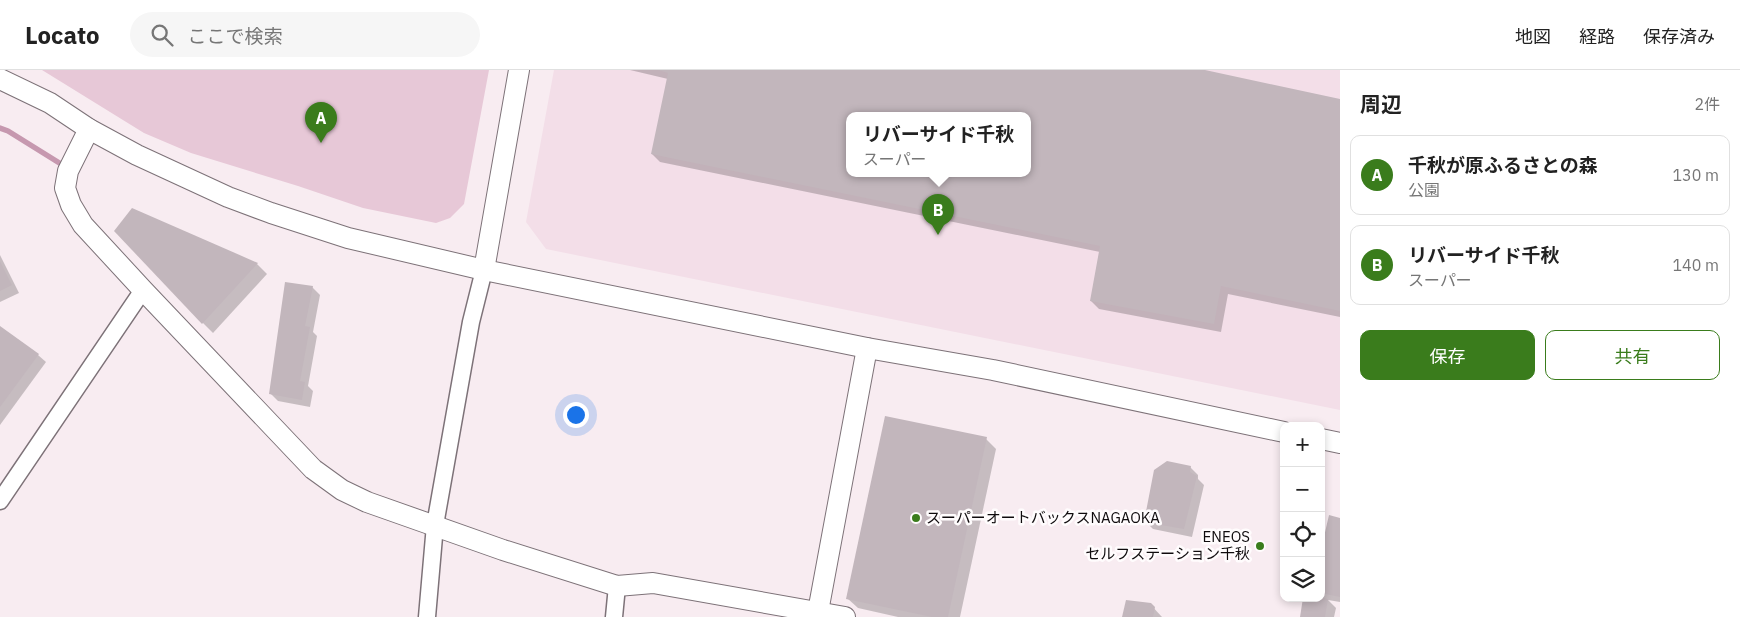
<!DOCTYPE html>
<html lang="ja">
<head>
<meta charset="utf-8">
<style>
	body { margin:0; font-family:"IBM Plex Sans","Noto Sans JP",sans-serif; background:#f6f6f6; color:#222 }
	.controls { position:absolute; right:15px; bottom:15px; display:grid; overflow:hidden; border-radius:10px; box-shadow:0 2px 8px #0003 }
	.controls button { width:45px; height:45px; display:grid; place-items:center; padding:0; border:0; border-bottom:1px solid #e0e0e0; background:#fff; color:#222; font:25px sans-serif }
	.you { position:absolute; left:575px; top:344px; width:18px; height:18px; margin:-12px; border:4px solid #fff; border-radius:50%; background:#1a73e8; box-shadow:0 0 0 8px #1a73e833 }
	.badge { display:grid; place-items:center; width:32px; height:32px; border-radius:50%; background:#3a7c1c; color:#fff; font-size:16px; font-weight:700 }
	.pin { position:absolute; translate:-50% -41px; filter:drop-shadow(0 1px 2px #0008) }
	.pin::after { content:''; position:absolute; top:26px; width:18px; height:15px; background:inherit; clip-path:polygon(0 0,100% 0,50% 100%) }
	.popup { position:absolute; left:846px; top:42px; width:185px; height:65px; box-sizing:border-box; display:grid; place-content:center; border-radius:10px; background:#fff; filter:drop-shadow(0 1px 4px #0005); font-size:16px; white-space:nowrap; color:#767676 }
	.popup b { font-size:19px; color:#222 }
	.popup::after { content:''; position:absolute; left:50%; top:100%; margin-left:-10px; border:10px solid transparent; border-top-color:#fff }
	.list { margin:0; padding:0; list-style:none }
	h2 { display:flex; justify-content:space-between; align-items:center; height:65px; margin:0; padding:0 20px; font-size:21px }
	h2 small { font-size:16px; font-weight:400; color:#767676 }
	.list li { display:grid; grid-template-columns:32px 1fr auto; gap:15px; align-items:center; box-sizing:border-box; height:80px; margin:0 10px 10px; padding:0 10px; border:1px solid #e0e0e0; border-radius:10px }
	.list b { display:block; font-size:19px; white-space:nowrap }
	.list p { margin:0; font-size:16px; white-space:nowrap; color:#767676 }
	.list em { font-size:16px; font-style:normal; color:#767676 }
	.actions { display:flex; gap:10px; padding:15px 20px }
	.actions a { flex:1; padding:11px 0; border:1px solid #3a7c1c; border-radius:10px; text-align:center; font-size:18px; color:#3a7c1c }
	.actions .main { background:#3a7c1c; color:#fff }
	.icon { flex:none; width:28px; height:28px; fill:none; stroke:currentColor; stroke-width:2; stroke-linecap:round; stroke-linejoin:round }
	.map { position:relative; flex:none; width:1340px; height:547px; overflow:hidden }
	header { display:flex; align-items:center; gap:30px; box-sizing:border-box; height:70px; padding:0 25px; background:#fff; border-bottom:1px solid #e0e0e0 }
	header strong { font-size:24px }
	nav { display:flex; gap:28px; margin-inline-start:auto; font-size:18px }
	.search { width:350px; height:45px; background:#f6f6f6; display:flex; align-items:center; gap:12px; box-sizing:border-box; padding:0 18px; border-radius:28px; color:#767676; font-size:19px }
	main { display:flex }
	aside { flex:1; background:#fff }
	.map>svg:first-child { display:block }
	.built { fill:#f3dee8; fill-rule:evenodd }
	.green { fill:#e7c8d7 }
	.shadow { fill:#0003; fill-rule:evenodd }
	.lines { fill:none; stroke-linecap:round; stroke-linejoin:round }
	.stream { stroke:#c698af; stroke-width:5.5 }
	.building { fill:#c2b6bc; fill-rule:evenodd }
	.minor-casing { stroke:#7d7278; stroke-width:19 }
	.tertiary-casing { stroke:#7d7278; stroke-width:22 }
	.minor { stroke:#fff; stroke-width:16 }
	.tertiary { stroke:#fff; stroke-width:20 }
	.poi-dot { fill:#3a7c1c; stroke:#fffcfd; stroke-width:2 }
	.labels { text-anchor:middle; stroke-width:5; stroke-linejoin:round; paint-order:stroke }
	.poi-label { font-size:15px; fill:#0f0b0d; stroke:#fffcfd; text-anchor:start }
</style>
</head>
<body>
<header>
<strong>Locato</strong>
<div class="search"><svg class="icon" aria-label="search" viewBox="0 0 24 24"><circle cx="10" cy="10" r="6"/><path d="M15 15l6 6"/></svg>ここで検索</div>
<nav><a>地図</a><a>経路</a><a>保存済み</a></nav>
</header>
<main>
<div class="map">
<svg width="1340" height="547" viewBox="0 0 1340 547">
	<rect width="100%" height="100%" fill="#f8ecf1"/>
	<path class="built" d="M554,0H1340V340L546,179L526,152ZM849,46H1027V104H849Z"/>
	<path class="green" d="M42,0H489L464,134L450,148L436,153L363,138L298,116L191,83L144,63Z"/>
	<g class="shadow">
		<path d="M630,0H1199L1340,30V247L1228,224L1221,262L1099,239L1091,231L1100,182L660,92L652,84L668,9ZM849,46H1027V104H849Z"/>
		<path d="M132,140L257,194L267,204L213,263L203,253Z"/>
		<path d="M0,185L19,223L0,232Z"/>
		<path d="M312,217L320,225L313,262L317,266L308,316L313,321L310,337L278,331L270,323Z"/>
		<path d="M0,258L38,285L46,292L0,355Z"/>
		<path d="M986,369L996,379L960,547H898L858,538L847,528Z"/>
		<path d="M1190,397L1198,405V409L1204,415L1192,467L1153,459L1145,451Z"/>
		<path d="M1340,449V532L1328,530L1336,538L1334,547H1301L1321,528V472H1324Z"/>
		<path d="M1150,534L1162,547H1123Z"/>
	</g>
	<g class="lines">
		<path class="stream" d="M0,58L8,61L61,94"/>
	</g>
	<g class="building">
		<path d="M658,0H1205L1340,29V241L1221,216L1214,254L1090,231L1100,176L651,84L668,3ZM849,46H1027V104H849Z"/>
		<path d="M132,138L258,193L202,254L114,161Z"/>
		<path d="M0,191L12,215L0,221Z"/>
		<path d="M285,212L313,216L305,256L310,257L300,311L305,312L302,330L269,324Z"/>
		<path d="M0,256L39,284L0,337Z"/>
		<path d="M885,346L987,367L948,547H932L846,529Z"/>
		<path d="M1167,391L1191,396L1190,402L1197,406L1184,459L1144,452L1154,400Z"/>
		<path d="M1329,445L1340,448V527L1321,523V470L1323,471Z"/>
		<path d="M1321,527L1328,529L1325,547H1300L1303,528Z"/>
		<path d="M1126,530L1151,533L1155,537L1153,547H1122Z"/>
	</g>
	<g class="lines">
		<defs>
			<g id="minor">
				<path d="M0,431L143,220"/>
				<path d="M427,547L435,455L471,252L484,200"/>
				<path d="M614,547L617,516"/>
			</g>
			<g id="tertiary">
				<path d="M0,9L50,33L89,59L137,85L228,127L271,143L348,168L484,200L867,278L993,300L1284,362"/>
				<path d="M89,59L68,101L65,118L71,135L83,155L143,220L313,399L342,420L367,432L503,480L617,516L653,513L845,547"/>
				<path d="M484,200L519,0"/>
				<path d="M1321,369L1340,373"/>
				<path d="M817,547L867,278"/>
			</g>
		</defs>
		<use href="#minor" class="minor-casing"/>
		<use href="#tertiary" class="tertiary-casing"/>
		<use href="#minor" class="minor"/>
		<use href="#tertiary" class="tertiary"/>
	</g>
	<g class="poi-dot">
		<circle cx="916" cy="448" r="5"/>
		<circle cx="1260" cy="476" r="5"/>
	</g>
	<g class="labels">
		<g class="poi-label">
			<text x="926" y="453">スーパーオートバックスNAGAOKA</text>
			<text x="1250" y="472" text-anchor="end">ENEOS<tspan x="1250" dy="17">セルフステーション千秋</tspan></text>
		</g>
	</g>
</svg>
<div class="controls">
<button>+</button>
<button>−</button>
<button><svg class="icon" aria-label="locate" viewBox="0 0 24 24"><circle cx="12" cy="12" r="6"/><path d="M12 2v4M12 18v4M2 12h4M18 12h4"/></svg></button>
<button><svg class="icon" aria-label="layers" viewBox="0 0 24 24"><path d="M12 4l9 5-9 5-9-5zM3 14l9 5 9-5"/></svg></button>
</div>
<div class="you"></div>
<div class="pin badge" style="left:321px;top:73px">A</div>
<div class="pin badge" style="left:938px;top:165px">B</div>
<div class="popup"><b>リバーサイド千秋</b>スーパー</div>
</div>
<aside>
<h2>周辺<small>2件</small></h2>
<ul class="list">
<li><span class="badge">A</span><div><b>千秋が原ふるさとの森</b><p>公園</p></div><em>130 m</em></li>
<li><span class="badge">B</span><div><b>リバーサイド千秋</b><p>スーパー</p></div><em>140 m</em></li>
</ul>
<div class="actions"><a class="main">保存</a><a>共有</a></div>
</aside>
</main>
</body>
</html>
